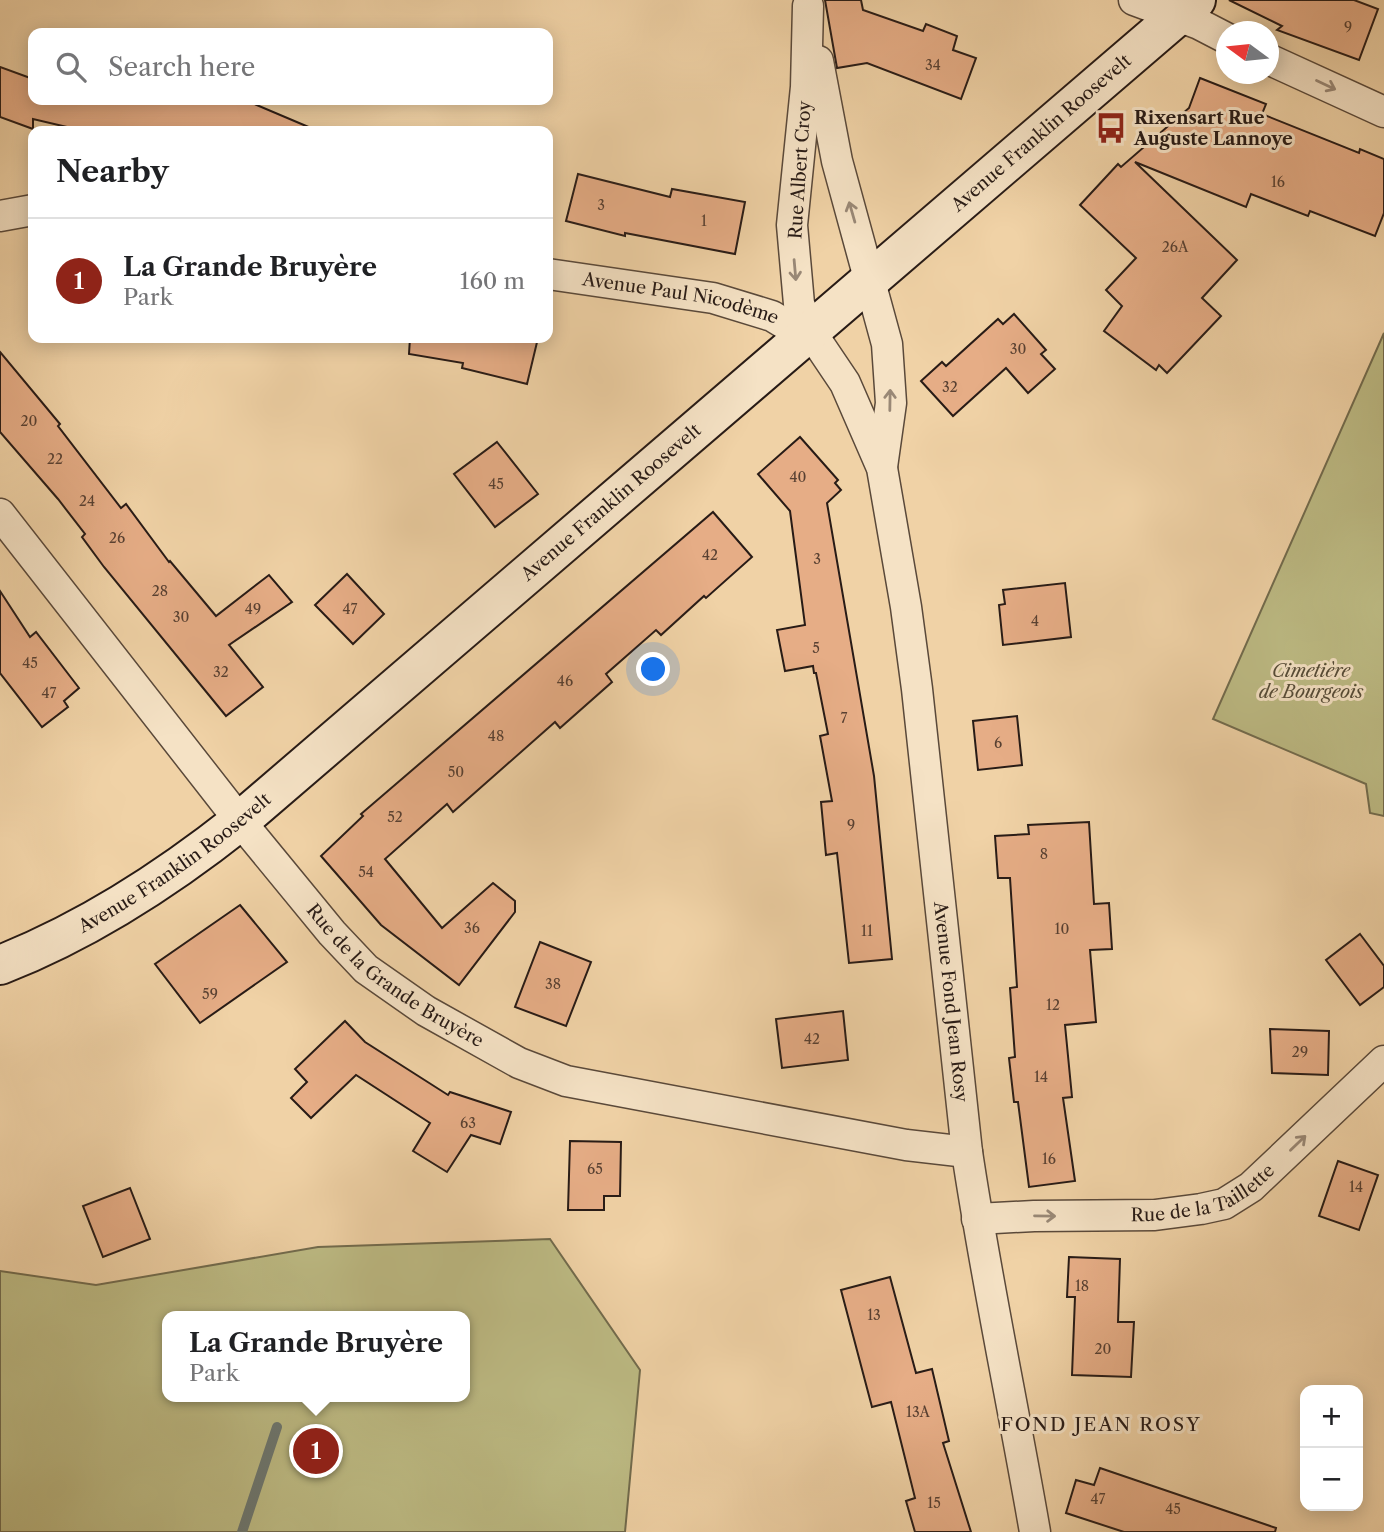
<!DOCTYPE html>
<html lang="en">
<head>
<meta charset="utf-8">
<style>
	body { margin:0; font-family:"Libre Caslon Text",serif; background:#f6f6f6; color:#202124 }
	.controls { position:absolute; right:21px; bottom:21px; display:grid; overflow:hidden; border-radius:14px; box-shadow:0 4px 18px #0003 }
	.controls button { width:63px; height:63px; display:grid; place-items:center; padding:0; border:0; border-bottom:2px solid #e0e0e0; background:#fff; color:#202124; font:35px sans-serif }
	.compass { position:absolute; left:1216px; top:21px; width:63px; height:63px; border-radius:50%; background:#fff; box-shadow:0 4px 18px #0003; rotate:285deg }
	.you { position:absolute; left:654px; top:670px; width:24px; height:24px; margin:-18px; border:5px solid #fff; border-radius:50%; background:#1a73e8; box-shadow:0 0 0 10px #1a73e833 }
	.badge { display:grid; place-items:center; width:46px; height:46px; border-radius:50%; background:#8f2418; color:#fff; font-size:23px; font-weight:700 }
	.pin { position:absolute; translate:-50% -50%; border:4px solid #fff; box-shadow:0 2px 7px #0006 }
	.popup { position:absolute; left:162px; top:1311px; width:308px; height:91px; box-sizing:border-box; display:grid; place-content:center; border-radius:14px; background:#fff; filter:drop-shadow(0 2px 5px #0005); font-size:23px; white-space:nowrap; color:#757577 }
	.popup b { font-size:26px; color:#202124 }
	.popup::after { content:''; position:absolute; left:50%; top:100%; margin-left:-14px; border:14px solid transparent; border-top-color:#fff }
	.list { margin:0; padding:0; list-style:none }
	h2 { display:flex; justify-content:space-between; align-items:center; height:91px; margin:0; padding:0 28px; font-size:30px }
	h2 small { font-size:23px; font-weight:400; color:#757577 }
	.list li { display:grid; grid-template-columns:46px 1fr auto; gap:21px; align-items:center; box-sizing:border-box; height:126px; padding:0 28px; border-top:2px solid #e0e0e0 }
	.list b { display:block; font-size:26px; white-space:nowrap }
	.list p { margin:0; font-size:23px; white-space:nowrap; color:#757577 }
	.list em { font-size:23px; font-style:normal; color:#757577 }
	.icon { flex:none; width:38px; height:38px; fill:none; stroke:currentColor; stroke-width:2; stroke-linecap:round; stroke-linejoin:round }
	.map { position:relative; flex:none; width:1384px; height:1532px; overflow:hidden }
	.search { position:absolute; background:#fff; box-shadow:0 4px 18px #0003; left:28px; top:28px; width:525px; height:77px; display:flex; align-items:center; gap:18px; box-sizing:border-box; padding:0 24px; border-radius:14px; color:#757577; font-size:26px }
	.panel { position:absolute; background:#fff; box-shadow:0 4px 18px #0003; left:28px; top:126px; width:525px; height:217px; border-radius:14px }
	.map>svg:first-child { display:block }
	.green { fill:#bdbb84; stroke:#726b4d; stroke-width:2; fill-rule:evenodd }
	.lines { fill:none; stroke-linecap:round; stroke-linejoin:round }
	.stream { stroke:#6d7871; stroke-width:10 }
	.building { fill:#e6ad86; stroke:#281b16; stroke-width:2 }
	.street-casing { stroke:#5a493a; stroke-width:33 }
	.secondary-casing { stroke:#281b16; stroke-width:42 }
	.street { stroke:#f5e2c5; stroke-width:30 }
	.secondary { stroke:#f5e2c5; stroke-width:38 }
	.oneway { stroke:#998876 }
	.labels { text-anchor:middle; stroke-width:6; stroke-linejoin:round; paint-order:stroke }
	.number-label { font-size:14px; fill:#584032 }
	.poi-label { font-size:18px; font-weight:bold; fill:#281b16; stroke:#f5e2c5; text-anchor:start }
	.street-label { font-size:18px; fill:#281b16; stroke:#f5e2c5 }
	.park-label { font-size:18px; font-style:italic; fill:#554b37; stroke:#f5e2c5 }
	.neighbourhood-label { font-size:19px; letter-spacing:2px; fill:#281b16; stroke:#f5e2c5 }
</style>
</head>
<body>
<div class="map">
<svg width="1384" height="1532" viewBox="0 0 1384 1532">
	<rect width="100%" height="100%" fill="#f0d2a6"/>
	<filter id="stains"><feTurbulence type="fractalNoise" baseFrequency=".00286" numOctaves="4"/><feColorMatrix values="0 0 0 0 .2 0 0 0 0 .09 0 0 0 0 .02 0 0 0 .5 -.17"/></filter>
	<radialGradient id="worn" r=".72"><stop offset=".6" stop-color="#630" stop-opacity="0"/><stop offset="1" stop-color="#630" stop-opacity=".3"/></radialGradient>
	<g class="green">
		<path d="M1384,333V816L1370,813L1366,784L1213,719Z"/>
		<path d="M550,1239L640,1370L625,1532H0V1271L96,1285L318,1247ZM167,1316H465V1397H167Z"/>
	</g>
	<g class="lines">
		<path class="stream" d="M242,1532L277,1427"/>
	</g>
	<g class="building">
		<path d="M825,0H861L863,10L923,31L926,24L957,36L953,50L976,58L961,99L867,63L837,68Z"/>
		<path d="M1229,0H1354L1378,9L1359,60L1277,30L1282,26Z"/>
		<path d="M0,67L33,79V100H245L318,131H84L33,119V129L0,117Z"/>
		<path d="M1200,78L1266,104L1262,114L1359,153L1360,149L1384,159V213L1375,236L1310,211L1308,216L1251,194L1246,207L1135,162L1237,260L1202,298L1221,316L1167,373L1159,365L1156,370L1104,331L1122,306L1106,290L1136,258L1080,205L1118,164L1121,167L1189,108Z"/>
		<path d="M578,174L670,197L672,189L745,202L735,254L625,233V236L566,221Z"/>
		<path d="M1014,314L1046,350L1041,354L1055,369L1028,393L1006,368L953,416L921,381L942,362L946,366L998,319L1003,324Z"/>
		<path d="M410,338H538L527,384L462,368L463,363L409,354Z"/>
		<path d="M0,352L60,424L58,426L121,508L126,504L169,562L170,561L216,616L269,575L292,602L229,645L263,687L226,716L104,567L82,537L85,534L58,499L0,432Z"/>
		<path d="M800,437L838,480L835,483L841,490L827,503L874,776L892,959L849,963L837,853L826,855L821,802L832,801L820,736L828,734L816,673H814L813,666L785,671L777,630L805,625L790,511L758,474Z"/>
		<path d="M497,442L538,494L495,527L454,474Z"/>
		<path d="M713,512L752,557L706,598L704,596L661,635L656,630L606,674L612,682L560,728L555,722L453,812L447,804L385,859L442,928L493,883L515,901V912L459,985L381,925L321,856L363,816L361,814Z"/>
		<path d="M347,574L384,614L353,644L315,605Z"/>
		<path d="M1065,583L1071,637L1003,645L999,605L1005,604L1003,590Z"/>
		<path d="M0,591L30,637L36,632L79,688L64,701L68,707L42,727L0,673Z"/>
		<path d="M1017,716L1022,765L978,770L973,721Z"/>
		<path d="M1089,822L1094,904L1109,903L1112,949L1090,950L1096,1022L1065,1025L1072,1097L1063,1098L1075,1181L1029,1187L1018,1102H1014L1009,1058L1015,1057L1010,988L1017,987L1010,878H998L995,836L1029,834L1028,825Z"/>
		<path d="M240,905L287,962L200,1023L155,964Z"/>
		<path d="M1360,934L1384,966V987L1360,1005L1326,960Z"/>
		<path d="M540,942L591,962L566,1026L515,1007Z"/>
		<path d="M843,1011L848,1060L782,1068L776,1019Z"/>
		<path d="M345,1021L365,1042L448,1095L450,1092L511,1112L500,1144L471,1135L447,1172L413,1151L430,1123L356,1075L311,1118L291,1098L307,1082L295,1069Z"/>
		<path d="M1270,1029L1329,1031L1328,1075L1272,1073Z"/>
		<path d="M570,1141L621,1142L620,1196H604V1210H568Z"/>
		<path d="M1338,1161L1378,1175L1359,1230L1319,1216Z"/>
		<path d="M130,1188L150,1239L103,1257L83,1206Z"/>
		<path d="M1069,1257L1120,1259L1118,1322H1134L1131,1377L1072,1375L1075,1297H1067Z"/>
		<path d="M890,1277L916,1373L932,1369L949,1441L943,1443L971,1532H915L906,1501L915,1498L891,1402L872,1407L841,1290Z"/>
		<path d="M1100,1468L1276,1528L1275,1532H1124L1066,1513L1076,1480L1094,1485Z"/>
	</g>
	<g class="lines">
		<defs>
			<g id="street">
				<path d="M1134,0L1199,24L1226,38"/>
				<path id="s1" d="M808,6L806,87L792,225L799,304L810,331L845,383L882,468L906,607L917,689L967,1152C986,1279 1013,1405 1035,1532"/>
				<path d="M1268,59L1384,112"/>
				<path d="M818,61L837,161L887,344L891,403L882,467"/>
				<path d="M0,216L33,210"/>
				<path id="s2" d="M548,274L713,298L772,316L795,330L810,331"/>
				<path id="s3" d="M0,514L240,821L332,933L366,969L426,1011L519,1063L566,1081L906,1145L967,1152"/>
				<path id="s4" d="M977,1219L1034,1216L1155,1215L1201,1209L1224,1204L1251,1187L1384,1061"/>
			</g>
			<g id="secondary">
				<path id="s5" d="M0,965C87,931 167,879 240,821L1196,0"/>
			</g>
		</defs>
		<use href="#street" class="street-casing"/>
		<use href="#secondary" class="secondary-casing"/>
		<use href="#street" class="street"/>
		<use href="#secondary" class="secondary"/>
	</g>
	<defs><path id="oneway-shaft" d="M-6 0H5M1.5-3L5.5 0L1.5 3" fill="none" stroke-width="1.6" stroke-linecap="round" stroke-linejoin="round" transform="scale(1.75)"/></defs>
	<g class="oneway">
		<use href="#oneway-shaft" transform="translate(1326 85) rotate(25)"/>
		<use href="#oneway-shaft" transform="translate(852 212) rotate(-106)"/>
		<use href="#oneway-shaft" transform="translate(795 270) rotate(85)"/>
		<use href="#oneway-shaft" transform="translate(890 400) rotate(-89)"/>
		<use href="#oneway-shaft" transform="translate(1298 1143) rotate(-44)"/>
		<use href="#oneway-shaft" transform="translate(1045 1216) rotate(1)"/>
	</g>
	<defs>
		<symbol id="bus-bare" viewBox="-9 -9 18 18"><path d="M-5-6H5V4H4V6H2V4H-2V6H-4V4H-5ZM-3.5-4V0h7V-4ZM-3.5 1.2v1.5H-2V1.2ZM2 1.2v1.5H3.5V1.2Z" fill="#8f2418" stroke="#f5e2c5" stroke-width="2.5" paint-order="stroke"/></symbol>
	</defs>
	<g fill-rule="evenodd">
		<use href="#bus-bare" x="1089" y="106" width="44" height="44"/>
	</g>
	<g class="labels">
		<g class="number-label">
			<text x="1348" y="32">9</text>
			<text x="933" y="70">34</text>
			<text x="1278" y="187">16</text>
			<text x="601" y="210">3</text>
			<text x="704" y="226">1</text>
			<text x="1175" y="252">26A</text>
			<text x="1018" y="354">30</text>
			<text x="950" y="392">32</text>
			<text x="29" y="426">20</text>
			<text x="55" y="464">22</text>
			<text x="798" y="482">40</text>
			<text x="496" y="489">45</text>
			<text x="87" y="506">24</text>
			<text x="117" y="543">26</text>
			<text x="710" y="560">42</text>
			<text x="817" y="564">3</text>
			<text x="160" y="596">28</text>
			<text x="253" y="614">49</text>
			<text x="350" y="614">47</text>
			<text x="181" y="622">30</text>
			<text x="1035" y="626">4</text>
			<text x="816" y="653">5</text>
			<text x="30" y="668">45</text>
			<text x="221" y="677">32</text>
			<text x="565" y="686">46</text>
			<text x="49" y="698">47</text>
			<text x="844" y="723">7</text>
			<text x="496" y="741">48</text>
			<text x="998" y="748">6</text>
			<text x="456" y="777">50</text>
			<text x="395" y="822">52</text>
			<text x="851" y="830">9</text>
			<text x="1044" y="859">8</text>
			<text x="366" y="877">54</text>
			<text x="472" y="933">36</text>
			<text x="1062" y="934">10</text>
			<text x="867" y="936">11</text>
			<text x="553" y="989">38</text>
			<text x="210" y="999">59</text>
			<text x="1053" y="1010">12</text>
			<text x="812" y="1044">42</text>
			<text x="1300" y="1057">29</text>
			<text x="1041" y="1082">14</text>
			<text x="468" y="1128">63</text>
			<text x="1049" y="1164">16</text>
			<text x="595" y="1174">65</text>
			<text x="1356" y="1192">14</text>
			<text x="1082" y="1291">18</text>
			<text x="874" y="1320">13</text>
			<text x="1103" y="1354">20</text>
			<text x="918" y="1417">13A</text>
			<text x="1098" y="1504">47</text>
			<text x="934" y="1508">15</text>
			<text x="1173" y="1514">45</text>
		</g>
		<g class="poi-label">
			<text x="1134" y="124">Rixensart Rue<tspan x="1134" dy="21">Auguste Lannoye</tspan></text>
		</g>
		<g class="street-label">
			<text dy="6" stroke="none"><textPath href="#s5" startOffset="1337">Avenue Franklin Roosevelt</textPath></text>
			<text transform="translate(800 170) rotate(-86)" y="6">Rue Albert Croy</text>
			<text dy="6" stroke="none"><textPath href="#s2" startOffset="135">Avenue Paul Nicodème</textPath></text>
			<text dy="6" stroke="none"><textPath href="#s5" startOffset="770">Avenue Franklin Roosevelt</textPath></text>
			<text dy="6" stroke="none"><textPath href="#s5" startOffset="203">Avenue Franklin Roosevelt</textPath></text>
			<text dy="6" stroke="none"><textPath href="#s3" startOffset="611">Rue de la Grande Bruyère</textPath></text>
			<text dy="6" stroke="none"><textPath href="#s1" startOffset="1022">Avenue Fond Jean Rosy</textPath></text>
			<text dy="6" stroke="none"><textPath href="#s4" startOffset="231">Rue de la Taillette</textPath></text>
		</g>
		<g class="park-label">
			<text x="1311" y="677">Cimetière<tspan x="1311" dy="21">de Bourgeois</tspan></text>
		</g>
		<g class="neighbourhood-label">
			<text x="1101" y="1431">FOND JEAN ROSY</text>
		</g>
	</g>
	<rect width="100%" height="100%" filter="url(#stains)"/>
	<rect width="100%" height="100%" fill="url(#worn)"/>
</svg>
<div class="controls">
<button>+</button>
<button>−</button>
</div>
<svg class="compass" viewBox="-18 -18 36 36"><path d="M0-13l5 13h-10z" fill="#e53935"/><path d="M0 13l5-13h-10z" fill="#757577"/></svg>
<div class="you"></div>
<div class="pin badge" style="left:316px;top:1451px">1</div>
<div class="popup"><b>La Grande Bruyère</b>Park</div>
<div class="search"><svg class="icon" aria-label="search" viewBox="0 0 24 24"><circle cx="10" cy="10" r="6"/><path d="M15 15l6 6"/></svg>Search here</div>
<section class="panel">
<h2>Nearby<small></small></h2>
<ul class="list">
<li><span class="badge">1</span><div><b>La Grande Bruyère</b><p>Park</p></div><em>160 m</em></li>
</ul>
</section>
</div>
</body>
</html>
